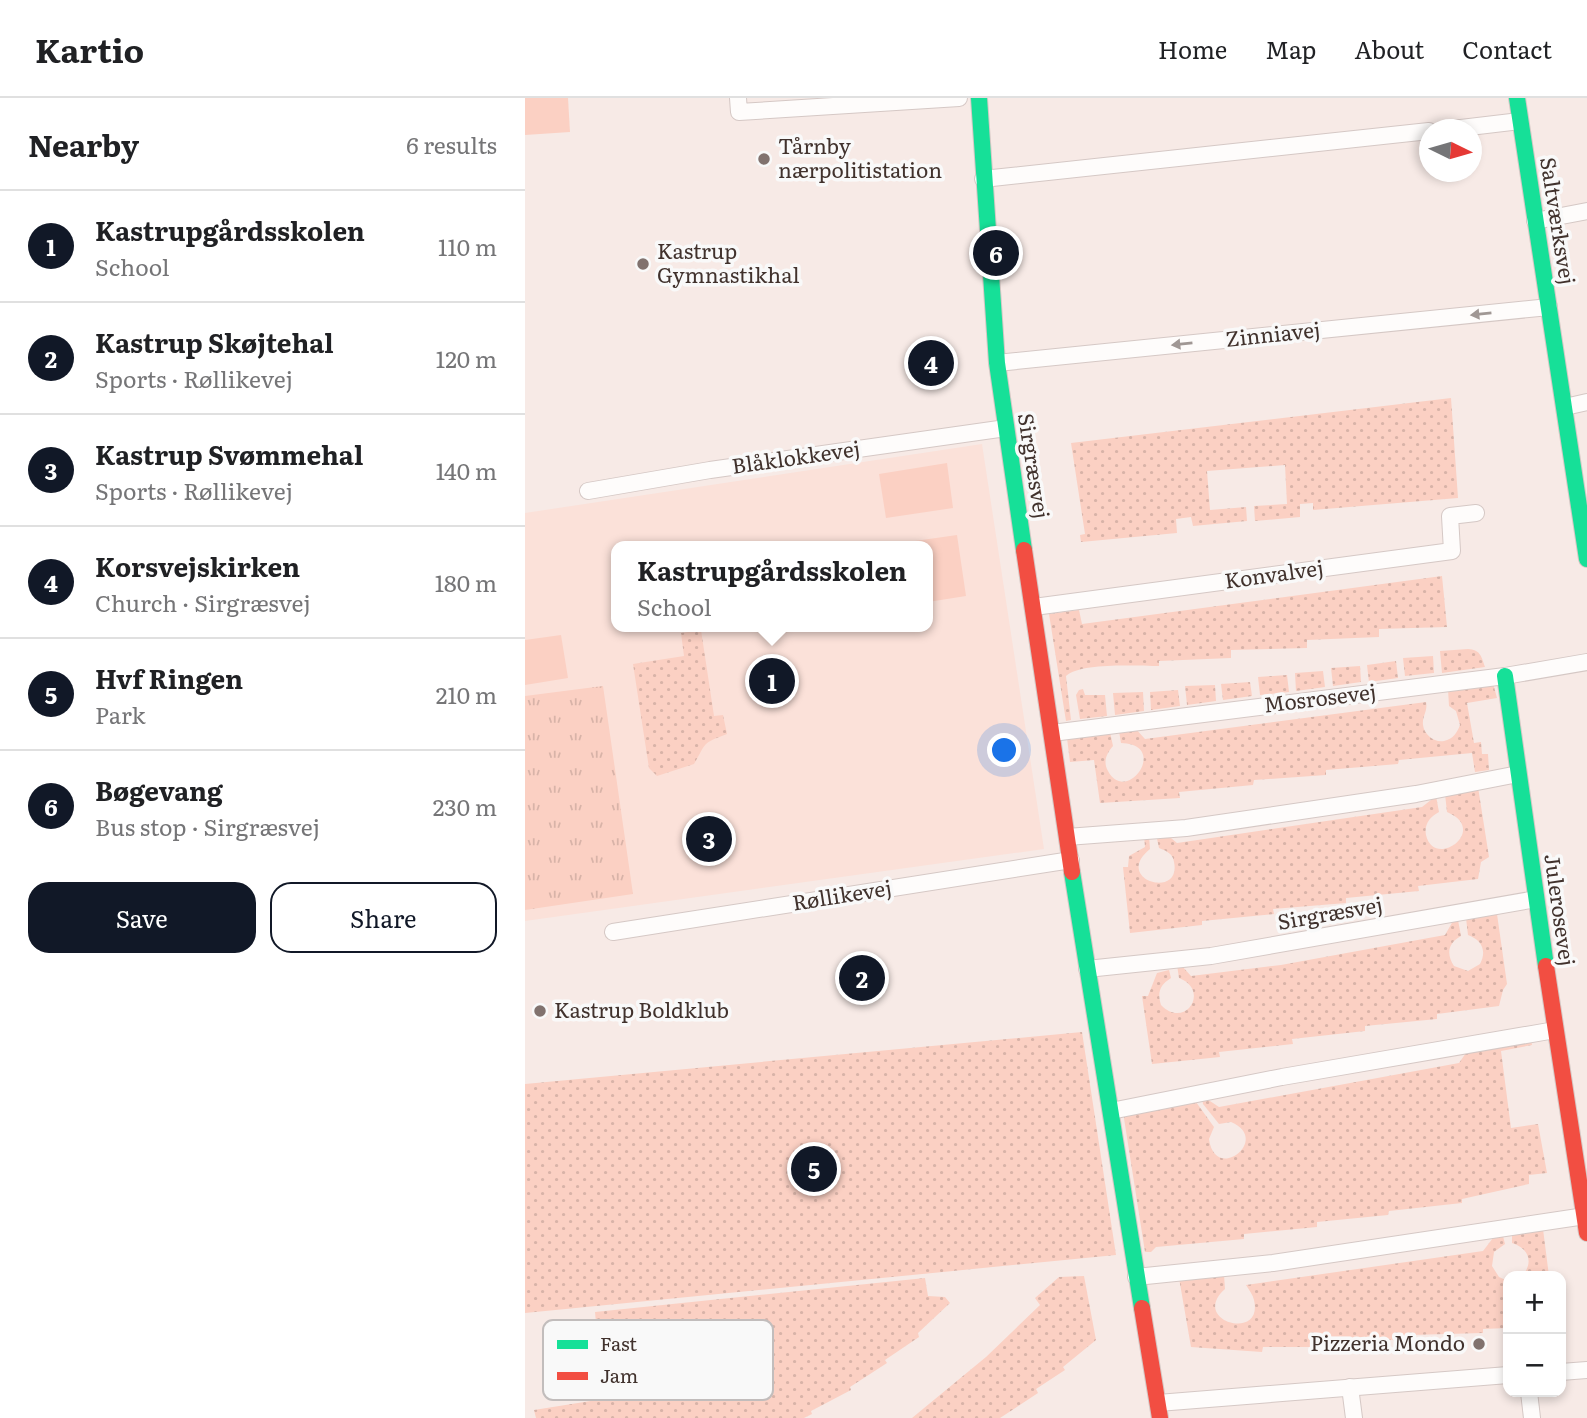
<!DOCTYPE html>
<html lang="en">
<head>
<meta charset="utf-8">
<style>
	body { margin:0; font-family:Literata,serif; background:#f2f2f2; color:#202124 }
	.controls { position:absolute; right:21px; bottom:21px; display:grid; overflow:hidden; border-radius:14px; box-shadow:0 4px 10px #0003 }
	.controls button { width:63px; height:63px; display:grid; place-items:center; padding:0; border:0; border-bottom:2px solid #e0e0e0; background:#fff; color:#202124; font:35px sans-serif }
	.compass { position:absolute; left:894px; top:21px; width:63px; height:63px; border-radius:50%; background:#fff; box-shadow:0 4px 10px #0003; rotate:95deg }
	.you { position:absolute; left:480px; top:653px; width:24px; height:24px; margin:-18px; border:5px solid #fff; border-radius:50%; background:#1a73e8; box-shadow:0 0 0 10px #1a73e833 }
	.badge { display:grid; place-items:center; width:46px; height:46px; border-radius:50%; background:#111827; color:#fff; font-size:23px; font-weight:700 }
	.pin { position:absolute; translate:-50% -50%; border:4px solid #fff; box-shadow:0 2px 7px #0006 }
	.popup { position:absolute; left:86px; top:443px; width:322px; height:91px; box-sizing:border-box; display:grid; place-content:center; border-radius:14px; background:#fff; filter:drop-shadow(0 2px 5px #0005); font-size:23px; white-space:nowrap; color:#757577 }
	.popup b { font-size:26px; color:#202124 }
	.popup::after { content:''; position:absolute; left:50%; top:100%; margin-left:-14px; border:14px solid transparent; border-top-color:#fff }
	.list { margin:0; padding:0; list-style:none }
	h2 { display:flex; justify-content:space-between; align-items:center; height:91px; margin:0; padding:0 28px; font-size:30px }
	h2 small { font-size:23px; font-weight:400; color:#757577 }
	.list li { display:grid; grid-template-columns:46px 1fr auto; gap:21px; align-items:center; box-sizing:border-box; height:112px; padding:0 28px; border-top:2px solid #e0e0e0 }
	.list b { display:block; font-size:26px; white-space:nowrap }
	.list p { margin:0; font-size:23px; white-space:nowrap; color:#757577 }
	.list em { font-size:23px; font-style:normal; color:#757577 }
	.actions { display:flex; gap:14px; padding:21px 28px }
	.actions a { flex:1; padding:16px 0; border:2px solid #111827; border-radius:21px; text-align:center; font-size:24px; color:#111827 }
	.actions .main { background:#111827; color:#fff }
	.map { position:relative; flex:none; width:1062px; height:1320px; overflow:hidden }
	header { display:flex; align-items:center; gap:42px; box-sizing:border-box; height:98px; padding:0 35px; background:#fff; border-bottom:2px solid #e0e0e0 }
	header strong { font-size:33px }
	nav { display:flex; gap:38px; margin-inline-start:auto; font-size:24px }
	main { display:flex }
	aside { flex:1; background:#fff }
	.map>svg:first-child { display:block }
	.built { fill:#fbe1d9; fill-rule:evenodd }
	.grass { fill:url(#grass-dots) }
	.park { fill:url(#park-tufts) }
	.pitch { fill:#fbd0c3 }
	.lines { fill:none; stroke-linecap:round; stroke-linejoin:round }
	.street-casing { stroke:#d5c8c5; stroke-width:18 }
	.fast-casing { stroke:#d5c8c5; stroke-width:18 }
	.jam-casing { stroke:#d5c8c5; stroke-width:18 }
	.street { stroke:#fefcfb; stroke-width:16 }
	.fast { stroke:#16e098; stroke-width:16 }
	.jam { stroke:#f24e42; stroke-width:16 }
	.oneway { fill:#a09794 }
	.poi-dot { fill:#81726e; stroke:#f9f9f9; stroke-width:2.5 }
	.labels { text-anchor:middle; stroke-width:7; stroke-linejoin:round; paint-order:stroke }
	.poi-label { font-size:21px; fill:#41322d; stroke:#f9f9f9; text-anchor:start }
	.street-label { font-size:21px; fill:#41322d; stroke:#f9f9f9 }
	.key { fill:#f9f9f9; stroke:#c2bdbc; stroke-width:2 }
	.key-label { font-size:19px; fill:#41322d }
</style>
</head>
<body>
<header>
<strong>Kartio</strong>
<nav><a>Home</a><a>Map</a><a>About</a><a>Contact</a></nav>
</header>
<main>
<aside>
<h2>Nearby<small>6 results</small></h2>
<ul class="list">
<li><span class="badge">1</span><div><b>Kastrupgårdsskolen</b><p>School</p></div><em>110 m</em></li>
<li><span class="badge">2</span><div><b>Kastrup Skøjtehal</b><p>Sports · Røllikevej</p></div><em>120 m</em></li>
<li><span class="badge">3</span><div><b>Kastrup Svømmehal</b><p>Sports · Røllikevej</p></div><em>140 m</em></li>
<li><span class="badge">4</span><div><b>Korsvejskirken</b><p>Church · Sirgræsvej</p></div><em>180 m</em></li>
<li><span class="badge">5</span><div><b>Hvf Ringen</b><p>Park</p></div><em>210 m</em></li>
<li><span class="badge">6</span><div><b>Bøgevang</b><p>Bus stop · Sirgræsvej</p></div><em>230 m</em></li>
</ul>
<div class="actions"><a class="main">Save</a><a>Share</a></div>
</aside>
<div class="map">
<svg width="1062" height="1320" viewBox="0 0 1062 1320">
	<defs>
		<pattern id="grass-dots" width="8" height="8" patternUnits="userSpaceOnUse" patternTransform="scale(1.75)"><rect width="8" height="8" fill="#fbd0c3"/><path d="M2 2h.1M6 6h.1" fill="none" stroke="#d8b3a8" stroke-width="1.8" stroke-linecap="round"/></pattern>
		<pattern id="park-tufts" width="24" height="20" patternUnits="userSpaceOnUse" patternTransform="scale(1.75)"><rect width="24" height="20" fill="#fbd0c3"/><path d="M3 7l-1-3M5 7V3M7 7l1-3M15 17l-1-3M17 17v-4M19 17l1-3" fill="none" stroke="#d8b3a8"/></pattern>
	</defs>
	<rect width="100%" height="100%" fill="#f7eae6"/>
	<path class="built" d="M457,346L519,751L0,823V415ZM91,448H403V529H91Z"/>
	<g class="grass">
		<path d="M926,300L933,400L788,412V405L775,406V419L730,423L729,408L762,406L760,367L682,373L685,412L721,409L722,423L668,428L666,419L651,421L652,435L556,444L555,437L560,436L546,345Z"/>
		<path d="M917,478L922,529L854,531V539L782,542V550L706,552V560L634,563V568C612,568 556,564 541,578L546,622L541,623L524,516L554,512L557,526Z"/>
		<path d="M176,532L189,618L198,617L202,636C176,646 182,644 169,666L132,678L124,670L108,566L159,558L156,535Z"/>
		<path d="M943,551C955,552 956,557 960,569L917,575L915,553Z"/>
		<path d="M908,558L909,575L880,578L878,560Z"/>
		<path d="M871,563L873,580L844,584L842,567Z"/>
		<path d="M835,568L836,584L808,588L806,570Z"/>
		<path d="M798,573L800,589L771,593L770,575Z"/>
		<path d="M762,577L764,594L735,597L733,579Z"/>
		<path d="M725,584L727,598L698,602L696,586Z"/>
		<path d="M968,585L972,600L942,605L949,645L956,644L957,656H963L964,672L950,674L947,655L874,662L873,666L801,672V677L729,682L728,687L654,694L655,700L575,705L569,662L545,664L542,640L585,634L588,648C581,656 578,664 583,673C602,708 645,646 596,645L594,633L610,630L620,641L901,604C903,613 897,618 898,627C899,637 910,645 919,643C928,641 932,635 935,627L931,613L924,608L923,591Z"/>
		<path d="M690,587L691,603L662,607L660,588Z"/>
		<path d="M558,591L560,597H580L582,618L555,621L551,597L554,592Z"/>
		<path d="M653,592L655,608L626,612L625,594Z"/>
		<path d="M618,594L619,613L590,617L588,595Z"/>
		<path d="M953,689L964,759L956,764L953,781L893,788L894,793L821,800V805L748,811L749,816L677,823V827L605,835L598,769H603L604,758L620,749L619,738H624L625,751C587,782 657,802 649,764C648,756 642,753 634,750L631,736L640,735L652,745L897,709L911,698L914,714C905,719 899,726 901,737C909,772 965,732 922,714L920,696Z"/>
		<path d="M972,816L982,886L978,892L974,908L912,916V921L840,928V933L767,941L768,946L694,954L695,959L627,966L617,898H623L632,875L644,872L646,880C635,887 632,894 636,907C660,932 686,892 654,880L652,867H656L666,878L756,867L920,837L928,823L933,822L936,838C923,845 921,856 929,868L943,873L955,866C962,853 957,842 943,837L941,820Z"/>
		<path d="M557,934L591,1157L0,1215V986Z"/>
		<path d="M1006,941L1007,947L976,953L986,1030L1013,1026L1022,1075L1004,1077V1086L937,1101V1105L864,1113L863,1117L792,1124V1129L719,1136V1141L631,1149L626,1154H620L598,1014L658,1002L660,1007L671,1004L689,1029L684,1041C690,1086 747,1041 706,1024L694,1026L678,1006L677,1000L679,999L694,1009L934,965L943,952Z"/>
		<path d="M1018,1131L1024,1178H997C1009,1165 1004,1150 987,1145V1136Z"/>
		<path d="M978,1138L980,1146L969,1154L967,1168L974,1179L983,1183V1230L958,1231V1235L886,1237L885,1241L811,1244L810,1249H738L737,1254L666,1249L654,1180L699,1177L700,1191C664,1223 739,1244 729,1202C728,1197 724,1192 721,1187L958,1153L968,1140Z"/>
		<path d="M559,1178L571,1242L538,1269L540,1272L511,1291L513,1295L475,1320H387L461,1259L515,1207L510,1200L534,1179Z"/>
		<path d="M400,1180L403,1198L420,1199L425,1205L393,1235L394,1239L360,1262L362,1265L325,1289L326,1292L286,1313L287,1316L279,1320H11L9,1312L78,1301L70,1214Z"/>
	</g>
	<path class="park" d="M78,588L108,796L0,812V598Z"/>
	<g class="pitch">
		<path d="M0,0H43L45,34L0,37Z"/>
		<path d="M422,365L428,410L361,420L354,376Z"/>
		<path d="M432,437L441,498L403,504V448H369V446Z"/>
		<path d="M36,537L43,580L0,587V542Z"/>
	</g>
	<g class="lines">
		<defs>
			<g id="street">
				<path d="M213,0L214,14L434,0"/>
				<path d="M919,32L995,23"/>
				<path d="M458,81L904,33"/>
				<path d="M1010,123L1062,113"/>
				<path d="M472,265L1024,209"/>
				<path d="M1040,309L1062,304"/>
				<path d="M63,393L185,372L481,330"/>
				<path d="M509,509L927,453L925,418L951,415"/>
				<path d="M527,635L980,578L1062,564"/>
				<path d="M542,739L661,730L891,696L993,676"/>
				<path d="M88,834L546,762"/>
				<path d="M562,871L686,858L1011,801"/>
				<path d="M586,1013L757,979L1030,932"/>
				<path d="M611,1179L748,1165L1060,1118"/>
				<path d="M1036,1274L1062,1272"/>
				<path d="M825,1289L829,1320"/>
				<path d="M1004,1294L1007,1320"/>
				<path d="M633,1305L983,1277"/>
			</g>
			<g id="fast">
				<path d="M454,0L472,265L499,452"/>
				<path d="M992,0L1062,461"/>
				<path d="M980,578L1021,868"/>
				<path d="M547,774L617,1210"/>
			</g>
			<g id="jam">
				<path d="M499,452L547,774"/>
				<path d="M1021,868L1062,1135"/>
				<path d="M617,1210L635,1320"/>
			</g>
		</defs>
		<use href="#street" class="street-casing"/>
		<use href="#fast" class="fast-casing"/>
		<use href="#jam" class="jam-casing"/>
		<use href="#street" class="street"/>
		<use href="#fast" class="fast"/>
		<use href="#jam" class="jam"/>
	</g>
	<defs><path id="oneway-solid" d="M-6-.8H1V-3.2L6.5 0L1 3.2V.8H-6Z" transform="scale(1.75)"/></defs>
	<g class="oneway">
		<use href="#oneway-solid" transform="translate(956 216) rotate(174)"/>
		<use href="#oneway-solid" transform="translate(657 246) rotate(174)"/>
	</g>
	<g class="poi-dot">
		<circle cx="239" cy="61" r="7"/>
		<circle cx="118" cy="166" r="7"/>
		<circle cx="15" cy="913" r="7"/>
		<circle cx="954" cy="1246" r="7"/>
	</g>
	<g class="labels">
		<g class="poi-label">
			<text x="253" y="56">Tårnby<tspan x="253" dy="24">nærpolitistation</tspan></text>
			<text x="132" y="161">Kastrup<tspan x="132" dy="24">Gymnastikhal</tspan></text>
			<text x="29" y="920">Kastrup Boldklub</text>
			<text x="940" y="1253" text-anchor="end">Pizzeria Mondo</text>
		</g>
		<g class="street-label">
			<text transform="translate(1032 123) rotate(81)" y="7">Saltværksvej</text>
			<text transform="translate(748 237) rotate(-6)" y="7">Zinniavej</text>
			<text transform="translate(271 360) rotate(-8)" y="7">Blåklokkevej</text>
			<text transform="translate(508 368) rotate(81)" y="7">Sirgræsvej</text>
			<text transform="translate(749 477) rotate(-8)" y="7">Konvalvej</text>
			<text transform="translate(795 601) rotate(-7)" y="7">Mosrosevej</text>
			<text transform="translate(317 798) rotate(-9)" y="7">Røllikevej</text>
			<text transform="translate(1034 812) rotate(82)" y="7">Julerosevej</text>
			<text transform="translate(805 816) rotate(-10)" y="7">Sirgræsvej</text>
		</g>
	</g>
	<rect x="18" y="1222" width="230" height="80" rx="10" class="key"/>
	<rect x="32" y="1242" width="31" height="9" fill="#16e098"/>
	<rect x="32" y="1274" width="31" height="8" fill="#f24e42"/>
	<g class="key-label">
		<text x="75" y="1253">Fast</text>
		<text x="75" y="1285">Jam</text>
	</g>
</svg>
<div class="controls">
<button>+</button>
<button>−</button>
</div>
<svg class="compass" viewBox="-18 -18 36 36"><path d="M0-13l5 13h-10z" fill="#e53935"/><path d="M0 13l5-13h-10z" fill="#757577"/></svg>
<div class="you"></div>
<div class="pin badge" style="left:247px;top:583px">1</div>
<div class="popup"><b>Kastrupgårdsskolen</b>School</div>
<div class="pin badge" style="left:337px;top:880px">2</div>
<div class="pin badge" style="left:184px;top:741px">3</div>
<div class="pin badge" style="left:406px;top:265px">4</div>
<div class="pin badge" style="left:289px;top:1071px">5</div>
<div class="pin badge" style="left:471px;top:155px">6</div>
</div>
</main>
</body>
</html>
